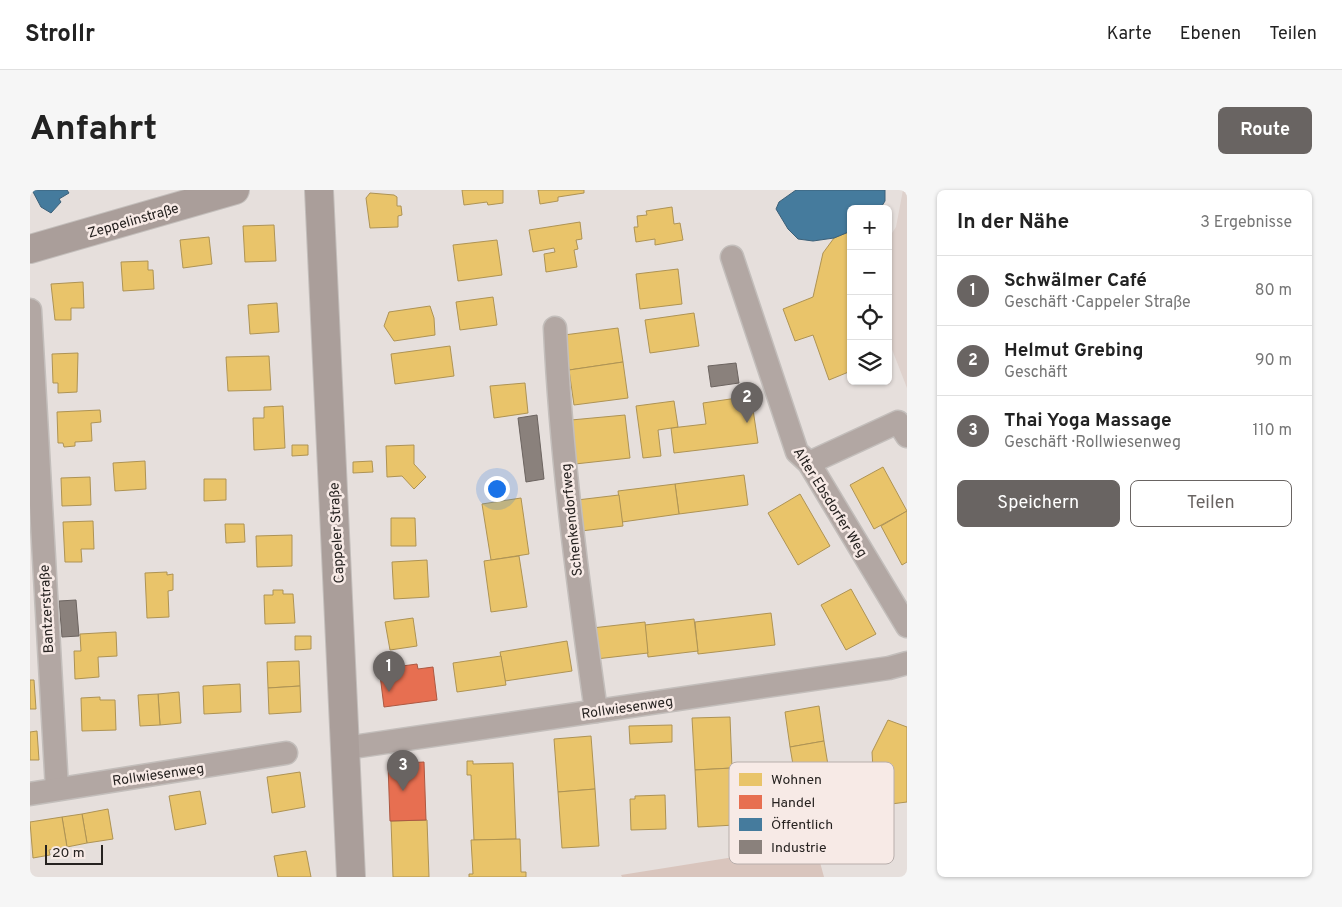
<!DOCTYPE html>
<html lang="de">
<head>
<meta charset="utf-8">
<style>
	body { margin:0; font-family:Overpass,sans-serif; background:#f6f6f6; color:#222 }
	.controls { position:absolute; right:15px; top:15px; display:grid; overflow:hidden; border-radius:8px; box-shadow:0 1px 4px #0004 }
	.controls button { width:45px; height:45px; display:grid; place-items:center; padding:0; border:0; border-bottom:1px solid #e0e0e0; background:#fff; color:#222; font:25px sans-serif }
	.scale { position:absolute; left:15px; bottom:12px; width:58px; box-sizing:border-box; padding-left:5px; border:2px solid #262220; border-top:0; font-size:14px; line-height:18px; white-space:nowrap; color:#262220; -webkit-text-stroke:4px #f7eae6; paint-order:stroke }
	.you { position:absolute; left:466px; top:298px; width:18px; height:18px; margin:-12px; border:4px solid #fff; border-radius:50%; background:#1a73e8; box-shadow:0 0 0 8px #1a73e833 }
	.badge { display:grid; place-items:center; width:32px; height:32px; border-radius:50%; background:#696462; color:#fff; font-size:16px; font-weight:700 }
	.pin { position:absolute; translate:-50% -41px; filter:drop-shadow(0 1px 2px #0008) }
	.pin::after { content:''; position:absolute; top:26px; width:18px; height:15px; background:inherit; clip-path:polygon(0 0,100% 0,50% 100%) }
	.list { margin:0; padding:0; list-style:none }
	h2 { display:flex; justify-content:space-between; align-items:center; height:65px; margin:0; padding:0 20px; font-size:21px }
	h2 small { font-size:16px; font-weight:400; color:#767676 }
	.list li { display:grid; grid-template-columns:32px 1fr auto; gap:15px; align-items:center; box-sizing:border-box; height:70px; padding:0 20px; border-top:1px solid #e0e0e0 }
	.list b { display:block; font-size:19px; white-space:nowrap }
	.list p { margin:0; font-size:16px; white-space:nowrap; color:#767676 }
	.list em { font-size:16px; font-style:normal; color:#767676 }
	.actions { display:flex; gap:10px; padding:15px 20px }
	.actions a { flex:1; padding:11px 0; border:1px solid #696462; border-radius:8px; text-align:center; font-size:18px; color:#696462 }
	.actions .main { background:#696462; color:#fff }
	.icon { flex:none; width:28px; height:28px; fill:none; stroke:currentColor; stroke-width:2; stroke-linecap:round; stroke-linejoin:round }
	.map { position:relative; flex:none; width:877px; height:687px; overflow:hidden; border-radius:8px }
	header { display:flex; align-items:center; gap:30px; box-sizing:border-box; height:70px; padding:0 25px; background:#fff; border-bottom:1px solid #e0e0e0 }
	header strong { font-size:24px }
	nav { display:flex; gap:28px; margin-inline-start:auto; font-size:18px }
	.intro { display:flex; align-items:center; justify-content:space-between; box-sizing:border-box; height:120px; padding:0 30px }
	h1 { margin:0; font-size:35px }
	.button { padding:12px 22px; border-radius:8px; background:#696462; color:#fff; font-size:18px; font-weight:700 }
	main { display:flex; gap:30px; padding:0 30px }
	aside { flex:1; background:#fff; border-radius:8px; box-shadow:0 1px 4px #0004 }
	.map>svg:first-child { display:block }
	.built { fill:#ded1cc }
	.green { fill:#d9c5bd }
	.homes { fill:#e9c46a; stroke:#ae9354 }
	.shops { fill:#e76f51; stroke:#ad5842 }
	.public { fill:#457b9d; stroke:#3c6078 }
	.industry { fill:#8a817c; stroke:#6c6460 }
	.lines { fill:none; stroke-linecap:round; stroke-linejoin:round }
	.minor-casing { stroke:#c3bebb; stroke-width:25 }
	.major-casing { stroke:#c3bebb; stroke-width:30 }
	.minor { stroke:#b2a7a3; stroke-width:22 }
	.major { stroke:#aa9e9a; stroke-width:28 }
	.labels { text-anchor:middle; stroke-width:5; stroke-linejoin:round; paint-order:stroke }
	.street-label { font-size:14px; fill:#262220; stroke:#f7eae6 }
	.key { fill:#f7eae6; stroke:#b8aeab; stroke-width:1 }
	.key-label { font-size:14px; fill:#262220 }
</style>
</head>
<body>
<header>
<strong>Strollr</strong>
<nav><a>Karte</a><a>Ebenen</a><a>Teilen</a></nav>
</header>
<div class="intro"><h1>Anfahrt</h1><a class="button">Route</a></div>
<main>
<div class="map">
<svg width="877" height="687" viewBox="0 0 877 687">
	<rect width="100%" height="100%" fill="#e6dfdc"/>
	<path class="built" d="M873,0H877V198L858,149V49L866,37Z"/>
	<path class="green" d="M785,654L794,687H592L591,685Z"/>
	<g class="homes">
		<path d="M432,0H473V13L458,15L457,12L434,15Z"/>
		<path d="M508,0H554V3L528,7V11L510,14Z"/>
		<path d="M340,3L364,5L367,7V16H371L372,25L368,26V37L340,38L336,8Z"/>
		<path d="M642,17L644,34L650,33L653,50L625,55V49L606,52L604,37H608L607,26L617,25L616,21Z"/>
		<path d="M550,32L552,49L546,50L548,59L544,60L547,77L516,82L514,64L525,62L524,58L503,62L499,40Z"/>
		<path d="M244,35L246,71L215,72L213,36Z"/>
		<path d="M821,41V181L799,190L783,145L765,151L753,119L783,107L793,63L804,48Z"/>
		<path d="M179,47L182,74L153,78L150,50Z"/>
		<path d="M467,50L472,85L428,91L423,55Z"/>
		<path d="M118,71V80H123L124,99L93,101L91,72Z"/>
		<path d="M648,79L652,114L610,119L606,84Z"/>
		<path d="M53,92L54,118H41V130H25L21,94Z"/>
		<path d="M463,107L467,135L430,140L426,112Z"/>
		<path d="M247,113L249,142L220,144L218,115Z"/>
		<path d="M400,116L404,128L405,145L364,151L354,136L359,122Z"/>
		<path d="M664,123L669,156L620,163L615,130Z"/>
		<path d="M588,138L593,172L539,180L534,145Z"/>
		<path d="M420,156L424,186L365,194L361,164Z"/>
		<path d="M48,163L47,202L28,203V193H23L22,164Z"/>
		<path d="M239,166L241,200L198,201L196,167Z"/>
		<path d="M593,172L598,208L544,215L539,180Z"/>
		<path d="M495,193L498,223L464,228L460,196Z"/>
		<path d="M721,206L728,253L644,263L641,238L676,234L673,213Z"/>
		<path d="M644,211L648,237L628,240L631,266L613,268L606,216Z"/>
		<path d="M253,216L255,258L224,260L223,228H234V217Z"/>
		<path d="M70,220L71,232L61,233L62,251L45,252V256L34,257L33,253H28L27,222Z"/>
		<path d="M595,225L600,268L545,274L541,230Z"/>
		<path d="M262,255H278V265L262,266Z"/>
		<path d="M384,255V274L396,287L384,299L372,286L357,287L356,256Z"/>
		<path d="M115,271L116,299L85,301L83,273Z"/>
		<path d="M342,271L343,282L323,283V272Z"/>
		<path d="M853,277L877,321L844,339L820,295Z"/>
		<path d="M714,285L718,315L649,324L645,294Z"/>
		<path d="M60,287L61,315L32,316L31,288Z"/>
		<path d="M174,289H196V310L174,311Z"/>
		<path d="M645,294L649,324L592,332L588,301Z"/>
		<path d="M770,304L800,356L768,375L738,323Z"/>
		<path d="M589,305L593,336L551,341L547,310Z"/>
		<path d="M491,308L499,364L461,370L452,314Z"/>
		<path d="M877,321V372L872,375L851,336Z"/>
		<path d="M361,328H385L386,356H361Z"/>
		<path d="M63,331L64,359H51L52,372H35L33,332Z"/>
		<path d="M195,334H214L215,352L196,353Z"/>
		<path d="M262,345V376L227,377L226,346Z"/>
		<path d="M489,366L497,417L461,422L454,371Z"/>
		<path d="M397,370L399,407L364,409L362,372Z"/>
		<path d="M137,382V385L143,384V400L138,401L139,427L117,428L115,383Z"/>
		<path d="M821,399L846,444L816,460L791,415Z"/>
		<path d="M243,400H253V404H263L265,433L235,434L234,405H243Z"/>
		<path d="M741,423L745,455L668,464L665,432Z"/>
		<path d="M383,428L387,456L360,460L355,432Z"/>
		<path d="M664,429L668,461L618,467L615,435Z"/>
		<path d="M615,432L618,463L566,469L562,438Z"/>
		<path d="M86,442L87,466L68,467L69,487L45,489L44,461H51L50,444Z"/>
		<path d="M265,446H281V459L265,460Z"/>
		<path d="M537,451L542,481L475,491L470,462Z"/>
		<path d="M471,466L476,495L427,502L423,473Z"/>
		<path d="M269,471L270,496L238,498L237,472Z"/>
		<path d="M0,490H4L6,519H0Z"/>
		<path d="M210,494L211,522L174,524L173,496Z"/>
		<path d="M270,496L271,522L239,524L238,498Z"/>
		<path d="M149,502L151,533L130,535L128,504Z"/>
		<path d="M128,504L130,535L110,536L108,505Z"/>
		<path d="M70,507V510H85L86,540L52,541L51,508Z"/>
		<path d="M789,516L794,551L760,557L755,522Z"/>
		<path d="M700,527L702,578L665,580L662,528Z"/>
		<path d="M858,530L877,537V612L845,616L842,562Z"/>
		<path d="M642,535V552L600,554L599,536Z"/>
		<path d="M7,541L9,570H0V542Z"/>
		<path d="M561,546L565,599L528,602L524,549Z"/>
		<path d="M794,551L802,599L768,604L760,557Z"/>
		<path d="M437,571H443V574L483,573L486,649L444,650L441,585H437Z"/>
		<path d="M702,578L705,635L668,637L665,580Z"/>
		<path d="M270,582L275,617L242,623L237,587Z"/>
		<path d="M565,599L569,656L532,658L528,602Z"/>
		<path d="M170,601L176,634L145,640L139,606Z"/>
		<path d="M635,605L636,639L601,640L600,609H605V606Z"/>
		<path d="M78,619L83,649L57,653L52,624Z"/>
		<path d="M52,624L57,653L37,657L32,627Z"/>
		<path d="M32,627L37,657L19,660L20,665L3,668L0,632Z"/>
		<path d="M397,630L399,687H363L361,631Z"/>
		<path d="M490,649L491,682H496V687H439V684H443L441,650Z"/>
		<path d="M276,661L281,687H248L244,666Z"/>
	</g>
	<g class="shops">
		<path d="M387,474L388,479L403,477L407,510L354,517L350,485L366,483L365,477Z"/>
		<path d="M394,572L396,630L360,631L358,574Z"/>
	</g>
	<g class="public">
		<path d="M2,0H37L39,3L29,9L31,12L21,23L11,17Z"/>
		<path d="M766,0H855V11L850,19H821V41L804,48L783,51L768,49L758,39L746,19L749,12Z"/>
	</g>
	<g class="industry">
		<path d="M706,173L709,193L681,197L678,176Z"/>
		<path d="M507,225L514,289L496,292L488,228Z"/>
		<path d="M46,410L49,446L32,447L29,411Z"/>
	</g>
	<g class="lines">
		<defs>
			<g id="minor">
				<path d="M702,67L767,262L779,273L877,436"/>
				<path d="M0,120L27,599"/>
				<path d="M525,138C531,267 548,394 566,521"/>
				<path d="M779,273L868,232L877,246"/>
				<path d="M316,558L859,478L877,473"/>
				<path d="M0,604L256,563"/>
			</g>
			<g id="major">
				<path d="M289,0L321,687"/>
				<path d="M0,59L205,0"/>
			</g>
		</defs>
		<use href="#minor" class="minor-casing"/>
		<use href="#major" class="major-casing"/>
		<use href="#minor" class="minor"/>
		<use href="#major" class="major"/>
	</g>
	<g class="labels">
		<g class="street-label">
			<text transform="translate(103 30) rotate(-16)" y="5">Zeppelinstraße</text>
			<text transform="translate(801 312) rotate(58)" y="5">Alter Ebsdorfer Weg</text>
			<text transform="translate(541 330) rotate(-96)" y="5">Schenkendorfweg</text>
			<text transform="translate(306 343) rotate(-93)" y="5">Cappeler Straße</text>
			<text transform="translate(16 419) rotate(-93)" y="5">Bantzerstraße</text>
			<text transform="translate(597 517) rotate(-8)" y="5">Rollwiesenweg</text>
			<text transform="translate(128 584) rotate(-8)" y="5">Rollwiesenweg</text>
		</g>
	</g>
	<rect x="699" y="572" width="165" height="102" rx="8" class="key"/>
	<rect x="709" y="583" width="23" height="13" fill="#e9c46a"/>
	<rect x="709" y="605" width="23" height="14" fill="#e76f51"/>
	<rect x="709" y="628" width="23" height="13" fill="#457b9d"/>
	<rect x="709" y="650" width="23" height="14" fill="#8a817c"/>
	<g class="key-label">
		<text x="741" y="594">Wohnen</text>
		<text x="741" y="617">Handel</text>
		<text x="741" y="639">Öffentlich</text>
		<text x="741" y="662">Industrie</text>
	</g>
</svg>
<div class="controls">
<button>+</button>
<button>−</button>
<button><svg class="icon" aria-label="locate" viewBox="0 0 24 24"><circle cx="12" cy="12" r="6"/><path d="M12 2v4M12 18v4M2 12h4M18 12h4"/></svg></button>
<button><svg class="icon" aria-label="layers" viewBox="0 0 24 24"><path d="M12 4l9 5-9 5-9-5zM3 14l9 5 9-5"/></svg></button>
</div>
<div class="scale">20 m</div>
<div class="you"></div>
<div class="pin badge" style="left:359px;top:502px">1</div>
<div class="pin badge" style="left:717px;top:233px">2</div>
<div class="pin badge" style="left:373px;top:601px">3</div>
</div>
<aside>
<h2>In der Nähe<small>3 Ergebnisse</small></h2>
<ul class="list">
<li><span class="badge">1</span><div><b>Schwälmer Café</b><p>Geschäft · Cappeler Straße</p></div><em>80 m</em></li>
<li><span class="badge">2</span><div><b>Helmut Grebing</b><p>Geschäft</p></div><em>90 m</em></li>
<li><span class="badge">3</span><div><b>Thai Yoga Massage</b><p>Geschäft · Rollwiesenweg</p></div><em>110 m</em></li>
</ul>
<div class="actions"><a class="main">Speichern</a><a>Teilen</a></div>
</aside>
</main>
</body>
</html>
